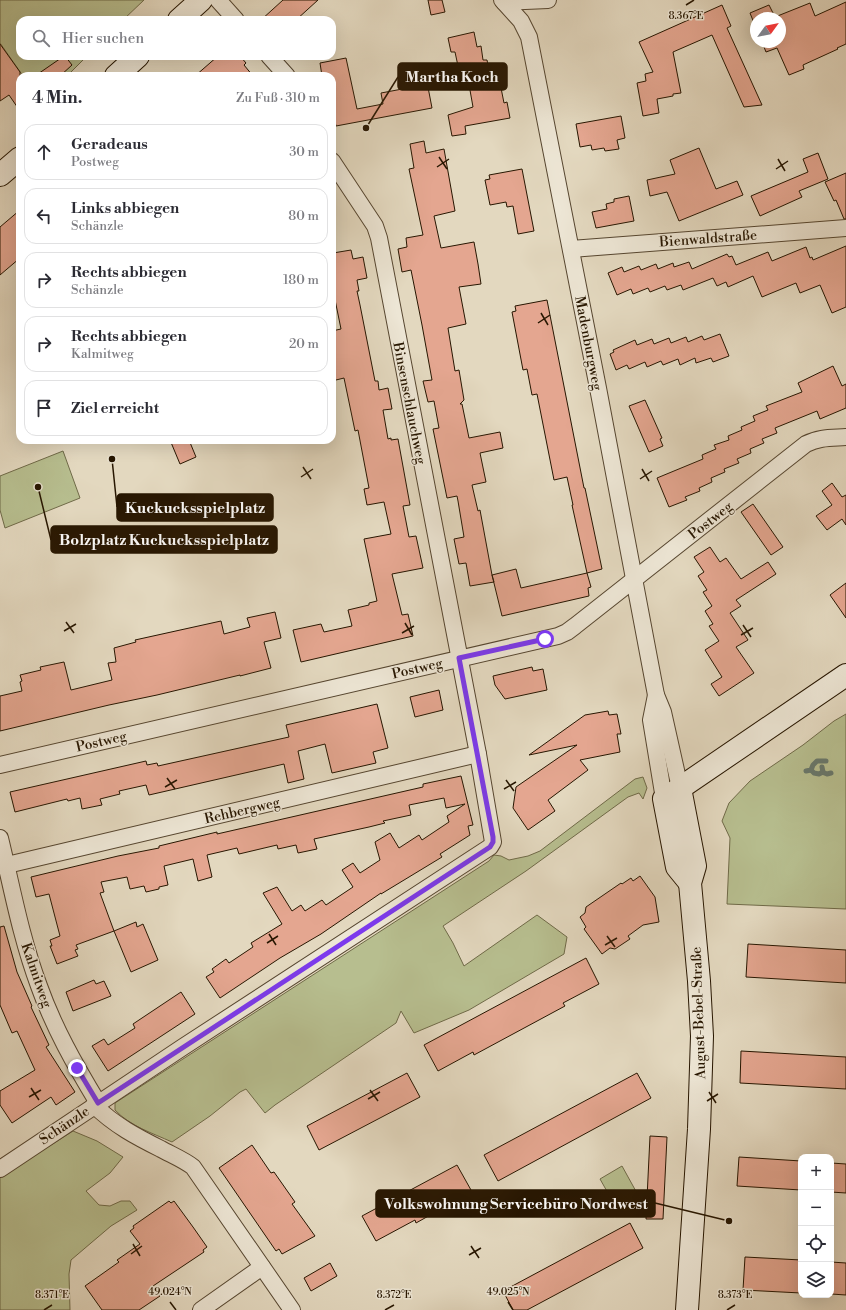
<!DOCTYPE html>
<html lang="de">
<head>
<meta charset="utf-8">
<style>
	body { margin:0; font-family:"Libre Bodoni",serif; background:#f7f7f7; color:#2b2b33 }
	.controls { position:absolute; right:12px; bottom:12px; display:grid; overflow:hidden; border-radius:8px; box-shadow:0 4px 16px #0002 }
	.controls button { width:36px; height:36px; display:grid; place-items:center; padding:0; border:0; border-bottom:1px solid #e1e1e2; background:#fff; color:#2b2b33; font:20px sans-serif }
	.compass { position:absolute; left:750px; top:12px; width:36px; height:36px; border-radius:50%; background:#fff; box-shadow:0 4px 16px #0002; rotate:57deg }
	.stop { position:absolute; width:12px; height:12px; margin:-9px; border:3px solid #7c3aed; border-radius:50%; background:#fff }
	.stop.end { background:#7c3aed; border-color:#fff; box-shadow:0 1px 4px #0008 }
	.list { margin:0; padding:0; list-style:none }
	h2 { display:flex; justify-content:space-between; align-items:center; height:52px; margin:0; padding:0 16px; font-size:17px }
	h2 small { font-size:13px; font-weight:400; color:#7c7c81 }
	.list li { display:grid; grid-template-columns:26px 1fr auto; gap:12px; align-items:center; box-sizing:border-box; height:56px; margin:0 8px 8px; padding:0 8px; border:1px solid #e1e1e2; border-radius:12px }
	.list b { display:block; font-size:15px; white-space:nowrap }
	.list p { margin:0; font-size:13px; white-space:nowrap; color:#7c7c81 }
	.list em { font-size:13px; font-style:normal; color:#7c7c81 }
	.icon { flex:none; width:22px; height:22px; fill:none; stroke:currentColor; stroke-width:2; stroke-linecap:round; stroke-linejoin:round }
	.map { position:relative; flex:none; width:846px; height:1310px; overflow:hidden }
	.search { position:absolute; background:#fff; box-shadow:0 4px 16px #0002; left:16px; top:16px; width:320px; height:44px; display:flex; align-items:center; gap:10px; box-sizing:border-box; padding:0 14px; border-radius:12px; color:#7c7c81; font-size:15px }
	.panel { position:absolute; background:#fff; box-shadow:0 4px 16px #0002; left:16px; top:72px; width:320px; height:372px; border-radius:12px }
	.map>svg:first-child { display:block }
	.green { fill:#b7be8f; stroke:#6f6a48 }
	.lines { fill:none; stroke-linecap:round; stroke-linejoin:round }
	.stream { stroke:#69786c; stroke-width:5 }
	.building { fill:#e4a690; stroke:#271601 }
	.street-casing { stroke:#564630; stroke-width:18 }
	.secondary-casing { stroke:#271601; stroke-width:24 }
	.street { stroke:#ede6d5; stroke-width:16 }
	.secondary { stroke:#ede6d5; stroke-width:22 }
	.route { stroke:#7c3aed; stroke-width:5 }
	.ticks { fill:none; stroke:#271601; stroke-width:1.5 }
	.labels { text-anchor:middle; stroke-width:3; stroke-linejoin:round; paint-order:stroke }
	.street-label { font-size:14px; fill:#271601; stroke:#ede6d5 }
	.ticks-label { font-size:10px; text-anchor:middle; fill:#271601; stroke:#ede6d5; stroke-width:3; stroke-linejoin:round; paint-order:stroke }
	.leader { fill:none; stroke:#271601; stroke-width:1.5 }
	.callout-dot { fill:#271601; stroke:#ede6d5; stroke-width:1.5 }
	.callout { fill:#271601; stroke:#271601; stroke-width:1.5 }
	.callout-label { font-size:15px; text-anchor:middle; font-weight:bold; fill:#fff }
</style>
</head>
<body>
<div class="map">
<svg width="846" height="1310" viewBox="0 0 846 1310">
	<rect width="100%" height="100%" fill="#e3d8bf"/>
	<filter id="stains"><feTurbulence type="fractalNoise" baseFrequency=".005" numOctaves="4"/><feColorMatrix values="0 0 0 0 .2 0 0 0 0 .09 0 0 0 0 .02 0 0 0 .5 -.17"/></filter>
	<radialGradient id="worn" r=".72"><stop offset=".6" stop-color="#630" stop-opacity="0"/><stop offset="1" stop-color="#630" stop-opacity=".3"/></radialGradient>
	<g class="green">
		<path d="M0,0H144L123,20H20V56H87L67,76H23L0,43Z"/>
		<path d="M63,451L80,498L5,528L0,510V476Z"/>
		<path d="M846,714V909L727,904L730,838L722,821L729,803L750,781L803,745L834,721Z"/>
		<path d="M643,777L647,788L643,799L639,793L628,797L526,871L443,926L453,943L464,966L537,915L567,937L564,954L469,1010L414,1033L401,1011L396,1023L275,1105L265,1113L246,1089L240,1092L210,1116L172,1142C152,1133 130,1126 115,1110V1103L489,861L494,855L501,856L509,860L528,856L540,851L635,779Z"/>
		<path d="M73,1131L97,1141L123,1157L110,1173L86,1191L99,1205L110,1206L121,1201H130L137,1210L111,1226L71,1260L69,1274L70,1310H0V1177Z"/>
		<path d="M622,1166L643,1204L621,1216L600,1179Z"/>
	</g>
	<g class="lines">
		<g class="stream">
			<path d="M811,770L814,773L819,774L823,772L822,767"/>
			<path d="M806,771L811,770L813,765L817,761H826"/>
			<path d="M822,772L827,774L831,773"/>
		</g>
	</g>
	<g class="building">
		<path d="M283,0H318L296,20H261Z"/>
		<path d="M428,0H442L445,12L431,15Z"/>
		<path d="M846,2V44L837,48L838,49L803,65L804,69L789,75L777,48L766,52L762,42H780V18H756V28L750,13L769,5L775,17L810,3L815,16Z"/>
		<path d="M722,5L731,26L727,28L762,105L744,107L712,35L673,52L681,93L673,94V96L657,99L659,113L643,116L637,83L646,81L645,74L653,72L639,42Z"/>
		<path d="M474,32L477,47L481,46L483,60H487L490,75L494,74L497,89L501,88L504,103L507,102L510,118L465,126L466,134L452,136L448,115L473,107L468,79L464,80L461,65L458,66L455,52H451L448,38Z"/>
		<path d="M0,44L20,72V111L9,95L0,101Z"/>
		<path d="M64,56H65L72,65L60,76H35Z"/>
		<path d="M218,56H240L246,63L244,65L253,76H195Z"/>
		<path d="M346,58L357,109L383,104L381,93L413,87V85L427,82L432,108L336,126L332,107V76H322L320,63Z"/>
		<path d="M621,116L625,138L617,140L619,149L605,151L604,148L592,150L591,145L580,147L576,124Z"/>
		<path d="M424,141L426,153L444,149L455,211L434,216L441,248L474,242L478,264L481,284L459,287L466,324L448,328L455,371L459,370L464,400L460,404H462L469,438L500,432L503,448L480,453L486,482L472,485L478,511L480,510L492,575L516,569L521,588L587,573L572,505H573L567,477L554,480L537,394L532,395L527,369L523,370L512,312L516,311L515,306L547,300L584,488H585L602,569L587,573L591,587L588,588L589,596L502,616L492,575L494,582L470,586L466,563L459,564L454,539L464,537L458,501L457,496L447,498L433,429L439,428L434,401L428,402L423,381L432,380L422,325L411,270L402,272L398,249L407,247L406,238L423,235L409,169L414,168L410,144Z"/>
		<path d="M699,148L716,189L737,181L743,195L679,221L667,192L650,196L647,180L675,174L670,160Z"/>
		<path d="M818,153L828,179L799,191L802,197L760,216L751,196L808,172L803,159Z"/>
		<path d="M522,169L534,231L518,234L513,206L507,207L506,202L490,205L485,180L490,179L489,175Z"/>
		<path d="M846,173V219H844L836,200L834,201L825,182Z"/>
		<path d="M629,196L634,221L596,228L592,212L607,209L606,204L614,202V199Z"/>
		<path d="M20,210V258L0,275V227Z"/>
		<path d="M846,246V307L832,313L820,285L800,293L796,283L762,297L753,276L728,287L726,282L717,286L713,278L683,290L681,285L667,290L665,286L650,292L648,288L633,294L631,289L617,295L608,273L622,267L624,272L639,266L641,270L656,264L658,269L673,263L674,267L689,262L692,269L727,254L729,257L732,256L736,265L768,252L772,261L806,247L810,258L812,257L813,260Z"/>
		<path d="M351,250L353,259L363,257L367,278L357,280L359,291H357L360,305L375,381H378L379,390L388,388L392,409L383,410L388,439L391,438V440L398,439L410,505L403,506L409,537L416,536L423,568L392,574L402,615L408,614L413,636L301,662L293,630L321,624L324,632L352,626L348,610L369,605V603L377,601L364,539L391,534L384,502L367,505L364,489L369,488L358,430L355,431L344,378L332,381V331L341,329L332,285V259H334L333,253Z"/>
		<path d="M720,334L729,356L713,362L711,358L696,363L695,358L680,365L678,359L663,365L661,361L647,367L645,362L629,369L627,365L616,370L610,354L614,352L613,350L635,340L637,345L652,339L654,344L669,338L671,343L686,337L688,342L702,336L704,340Z"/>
		<path d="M833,366L842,386L846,384V408L820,419L817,411L775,428L777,433L762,439L764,443L750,449L751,453L737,459L739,463L724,469L725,472L711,478L712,482L699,488L700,491L685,497L687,500L669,507L657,478L703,459L702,455L716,449L714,445L729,440L728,436L742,430L741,427L755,421L753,416L768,410L766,406L802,392L798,383Z"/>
		<path d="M645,400L662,438L660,439L663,446L649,452L629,406Z"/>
		<path d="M170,440H189L196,457L180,464Z"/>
		<path d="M832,483L842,497L846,495V525L842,519L827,530L816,516L832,505L822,491Z"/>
		<path d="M753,504L783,547L771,555L741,512Z"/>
		<path d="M710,547L720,562L726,558L741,579L768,562L776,574L736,600L741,606L730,613L748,640L736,647L754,673L719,696L711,684L722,677L705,650L719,641L709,626L713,624L705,611L712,606L703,592L707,590L698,576L704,572L694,557Z"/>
		<path d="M846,583V618L830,595Z"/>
		<path d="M275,612L281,638L264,642L271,668L240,676V675L157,695L109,705L0,731V696L22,691L20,682L22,681L20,675L41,670L40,667L64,662L71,690L112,680L108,663L116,662L114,648L136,642L135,640L221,621L224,634L250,627L247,618Z"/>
		<path d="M532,667L533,671L543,669L547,690L505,699L495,685L493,676Z"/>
		<path d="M439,690L443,710L415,717L410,697Z"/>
		<path d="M377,704L388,748L373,752L376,763L332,773L325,744L298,751L304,779L288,783L284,764L149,795L146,785L119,791L120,794L100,799L102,805L82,809L80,798L68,801L67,799L15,812L10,792L146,761L147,765L157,763L158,766L289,737L286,725Z"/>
		<path d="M608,711L609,715L617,714L621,734H617L620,752L580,760L588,770L548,800L555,811L528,830L513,808L516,787L577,745L529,755L585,715Z"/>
		<path d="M461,776L473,825L468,826L470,835L440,854L442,857L381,894V893L321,934L280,958L220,998L206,977L214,972L212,969L226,959L229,963L253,947L251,943L282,924L263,893L277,887L292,911L301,905L305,911L322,900L326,905L353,887L342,870L353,863L360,873L380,860L375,842L390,833L399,848L419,835L422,840L449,822L447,816L465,804L446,808L444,798L409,805L411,815L383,821L385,823L369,827L314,839L317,849L298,853L296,845L278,849L277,845L239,854L237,848L207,855L212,877L198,881L193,859L164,866L168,885L159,887V889L146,892L144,886L130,889L127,877L101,882L104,892L100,893L114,931L76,945L78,949L75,950L78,956L57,964L50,946H52L50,940L60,936L49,894L36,897L31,877L118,856L159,848V846L217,832V834L423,787V784Z"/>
		<path d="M640,876L655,897L659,922L643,925L628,936L630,939L615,949L610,948L602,954L584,929L586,927L580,917L585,913L586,907L621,883L622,884L631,878L633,881Z"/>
		<path d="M136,922L137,927L143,924L158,960L131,972L114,931Z"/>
		<path d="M4,926L17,972L32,1006L31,1007L49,1045L46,1047L75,1092L56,1105L51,1097L12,1123L0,1105V1091L35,1070L17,1031L12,1033L0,1005V927Z"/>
		<path d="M748,944L846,950V983L746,977Z"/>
		<path d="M586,958L599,984L563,1003L565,1006L474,1055L473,1052L438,1071L424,1045Z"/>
		<path d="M94,980L96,984L104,981L111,996L73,1011L66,992Z"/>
		<path d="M181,992L195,1014L108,1071L92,1046L104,1039L108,1045L135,1028L133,1024Z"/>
		<path d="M741,1051L846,1057V1089L740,1083Z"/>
		<path d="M407,1073L420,1097L319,1150L307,1126Z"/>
		<path d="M637,1073L651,1098L498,1181L484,1155Z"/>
		<path d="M650,1136L667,1137L663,1219H646Z"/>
		<path d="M252,1145L271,1173L274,1172L295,1202L292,1204L315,1236L282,1254L279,1249L276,1251L219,1168Z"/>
		<path d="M739,1157L801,1161V1190L737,1186Z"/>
		<path d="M831,1163L846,1164V1193L831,1192Z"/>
		<path d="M457,1165L471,1190L431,1212L432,1214L416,1223L415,1220L376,1241L362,1216Z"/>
		<path d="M169,1201L171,1203L174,1201L193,1227L207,1247L203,1250L204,1252L153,1286L160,1296L139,1310H102L85,1286L119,1262L117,1260L140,1244L130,1231L134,1228L133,1226Z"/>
		<path d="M630,1223L643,1248L527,1310H513L503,1291Z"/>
		<path d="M745,1257L801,1260V1293L743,1290Z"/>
		<path d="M831,1262L846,1263V1295L831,1294Z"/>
		<path d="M330,1263L337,1276L311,1291L304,1278Z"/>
	</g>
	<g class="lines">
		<defs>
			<g id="street">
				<path d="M218,0L236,20"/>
				<path d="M502,0L521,21L529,37L598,388L656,695L663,712L680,788"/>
				<path d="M504,2L548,0"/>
				<path d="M269,56L287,76"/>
				<path d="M571,249L846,228"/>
				<path d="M656,695L651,720L664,799"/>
				<path d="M0,765L558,636L567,632L575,626L806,444C819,437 832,438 846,437"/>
				<path d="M0,838C12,888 21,938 39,986C54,1028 75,1065 98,1103"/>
				<path d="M7,865L478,754"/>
				<path d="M94,1105C114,1125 137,1137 161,1149C172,1155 184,1160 193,1167L292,1310"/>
				<path d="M0,1169L183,1047L490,847L493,842L478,754L379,238L375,226L332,161"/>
				<path d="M201,1310L262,1267"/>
			</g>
			<g id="secondary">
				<path d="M179,20L201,0"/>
				<path d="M116,76L138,56"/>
				<path d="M0,175L20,158"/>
				<path d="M680,788L695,866L690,883L699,981L702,1036L699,1129L687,1310"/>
				<path d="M690,883L677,867L664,799L846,675"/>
			</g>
		</defs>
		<use href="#street" class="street-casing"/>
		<use href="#secondary" class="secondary-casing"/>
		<use href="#street" class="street"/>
		<use href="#secondary" class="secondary"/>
	</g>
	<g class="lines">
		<path class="route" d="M77,1068L98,1103L490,847L493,842V837L459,658L545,639"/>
	</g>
	<path class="ticks" d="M686,5L694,0M439,157L447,169M778,159L785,171M437,167L449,159M776,169L788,161M541,313L548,325M538,323L550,315M303,467L311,479M642,469L649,481M301,477L313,469M640,479L652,471M66,622L74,633M405,623L412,635M743,625L751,637M64,631L76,624M402,633L414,626M741,635L753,628M167,778L175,789M506,780L514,791M165,787L177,780M504,789L516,782M269,934L276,945M607,936L615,947M267,943L278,936M605,945L617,938M31,1088L39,1100M370,1090L378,1101M709,1092L716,1103M29,1097L41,1090M368,1099L380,1092M707,1101L718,1094M133,1244L140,1256M471,1246L479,1258M131,1254L142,1246M469,1255L481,1248M170,1302L176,1310M508,1302L513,1310M44,1310L52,1305M385,1310L394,1305M727,1310L735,1305"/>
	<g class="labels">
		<g class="street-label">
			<text transform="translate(708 238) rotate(-4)" y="5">Bienwaldstraße</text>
			<text transform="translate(589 343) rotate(79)" y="5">Madenburgweg</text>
			<text transform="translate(410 403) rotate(79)" y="5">Binsenschlauchweg</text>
			<text transform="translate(710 520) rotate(-38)" y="5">Postweg</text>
			<text transform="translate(417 668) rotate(-13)" y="5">Postweg</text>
			<text transform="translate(101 741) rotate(-13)" y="5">Postweg</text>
			<text transform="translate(242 810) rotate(-13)" y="5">Rehbergweg</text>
			<text transform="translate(37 975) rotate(71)" y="5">Kalmitweg</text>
			<text transform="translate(698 1013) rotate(-92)" y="5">August-Bebel-Straße</text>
			<text transform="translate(64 1125) rotate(-34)" y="5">Schänzle</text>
		</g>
	</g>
	<g class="ticks-label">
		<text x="686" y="19">8.367°E</text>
		<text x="170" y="1295">49.024°N</text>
		<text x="508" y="1295">49.025°N</text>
		<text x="52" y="1298">8.371°E</text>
		<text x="394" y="1298">8.372°E</text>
		<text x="735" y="1298">8.373°E</text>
	</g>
	<path class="leader" d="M366 128L398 77M112 459L117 507M38 487L51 540M729 1221L655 1203"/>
	<g class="callout-dot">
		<circle cx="366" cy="128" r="4"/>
		<circle cx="112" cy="459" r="4"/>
		<circle cx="38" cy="487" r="4"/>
		<circle cx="729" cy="1221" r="4"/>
	</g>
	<g class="callout">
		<rect x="398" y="63" width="109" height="27" rx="4"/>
		<rect x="117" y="494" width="156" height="27" rx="4"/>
		<rect x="51" y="526" width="226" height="27" rx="4"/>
		<rect x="376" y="1190" width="279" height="27" rx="4"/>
	</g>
	<g class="callout-label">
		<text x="452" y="82">Martha Koch</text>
		<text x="195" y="513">Kuckucksspielplatz</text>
		<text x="164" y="545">Bolzplatz Kuckucksspielplatz</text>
		<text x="516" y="1209">Volkswohnung Servicebüro Nordwest</text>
	</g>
	<rect width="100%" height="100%" filter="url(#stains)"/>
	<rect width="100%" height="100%" fill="url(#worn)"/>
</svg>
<div class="controls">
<button>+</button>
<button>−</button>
<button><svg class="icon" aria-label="locate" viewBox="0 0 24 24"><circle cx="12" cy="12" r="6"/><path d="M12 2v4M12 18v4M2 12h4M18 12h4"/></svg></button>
<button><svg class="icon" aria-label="layers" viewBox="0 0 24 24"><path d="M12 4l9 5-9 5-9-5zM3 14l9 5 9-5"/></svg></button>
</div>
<svg class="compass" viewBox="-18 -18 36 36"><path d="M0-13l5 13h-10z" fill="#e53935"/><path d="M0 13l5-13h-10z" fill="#7c7c81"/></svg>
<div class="stop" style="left:545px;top:639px"></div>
<div class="stop end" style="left:77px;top:1068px"></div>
<div class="search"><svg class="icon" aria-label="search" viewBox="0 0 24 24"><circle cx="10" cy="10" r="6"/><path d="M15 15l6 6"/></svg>Hier suchen</div>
<section class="panel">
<h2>4 Min.<small>Zu Fuß · 310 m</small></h2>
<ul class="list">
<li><svg class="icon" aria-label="ahead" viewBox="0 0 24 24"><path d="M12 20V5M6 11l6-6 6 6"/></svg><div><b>Geradeaus</b><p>Postweg</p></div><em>30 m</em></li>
<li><svg class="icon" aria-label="left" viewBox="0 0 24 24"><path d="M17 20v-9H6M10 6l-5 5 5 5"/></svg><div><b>Links abbiegen</b><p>Schänzle</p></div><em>80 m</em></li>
<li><svg class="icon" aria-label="right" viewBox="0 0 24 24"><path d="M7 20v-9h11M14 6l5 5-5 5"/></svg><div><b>Rechts abbiegen</b><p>Schänzle</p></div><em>180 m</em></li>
<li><svg class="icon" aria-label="right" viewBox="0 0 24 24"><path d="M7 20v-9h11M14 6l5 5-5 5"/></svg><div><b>Rechts abbiegen</b><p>Kalmitweg</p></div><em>20 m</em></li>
<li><svg class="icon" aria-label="arrive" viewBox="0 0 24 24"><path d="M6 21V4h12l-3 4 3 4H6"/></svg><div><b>Ziel erreicht</b></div></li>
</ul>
</section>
</div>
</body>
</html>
